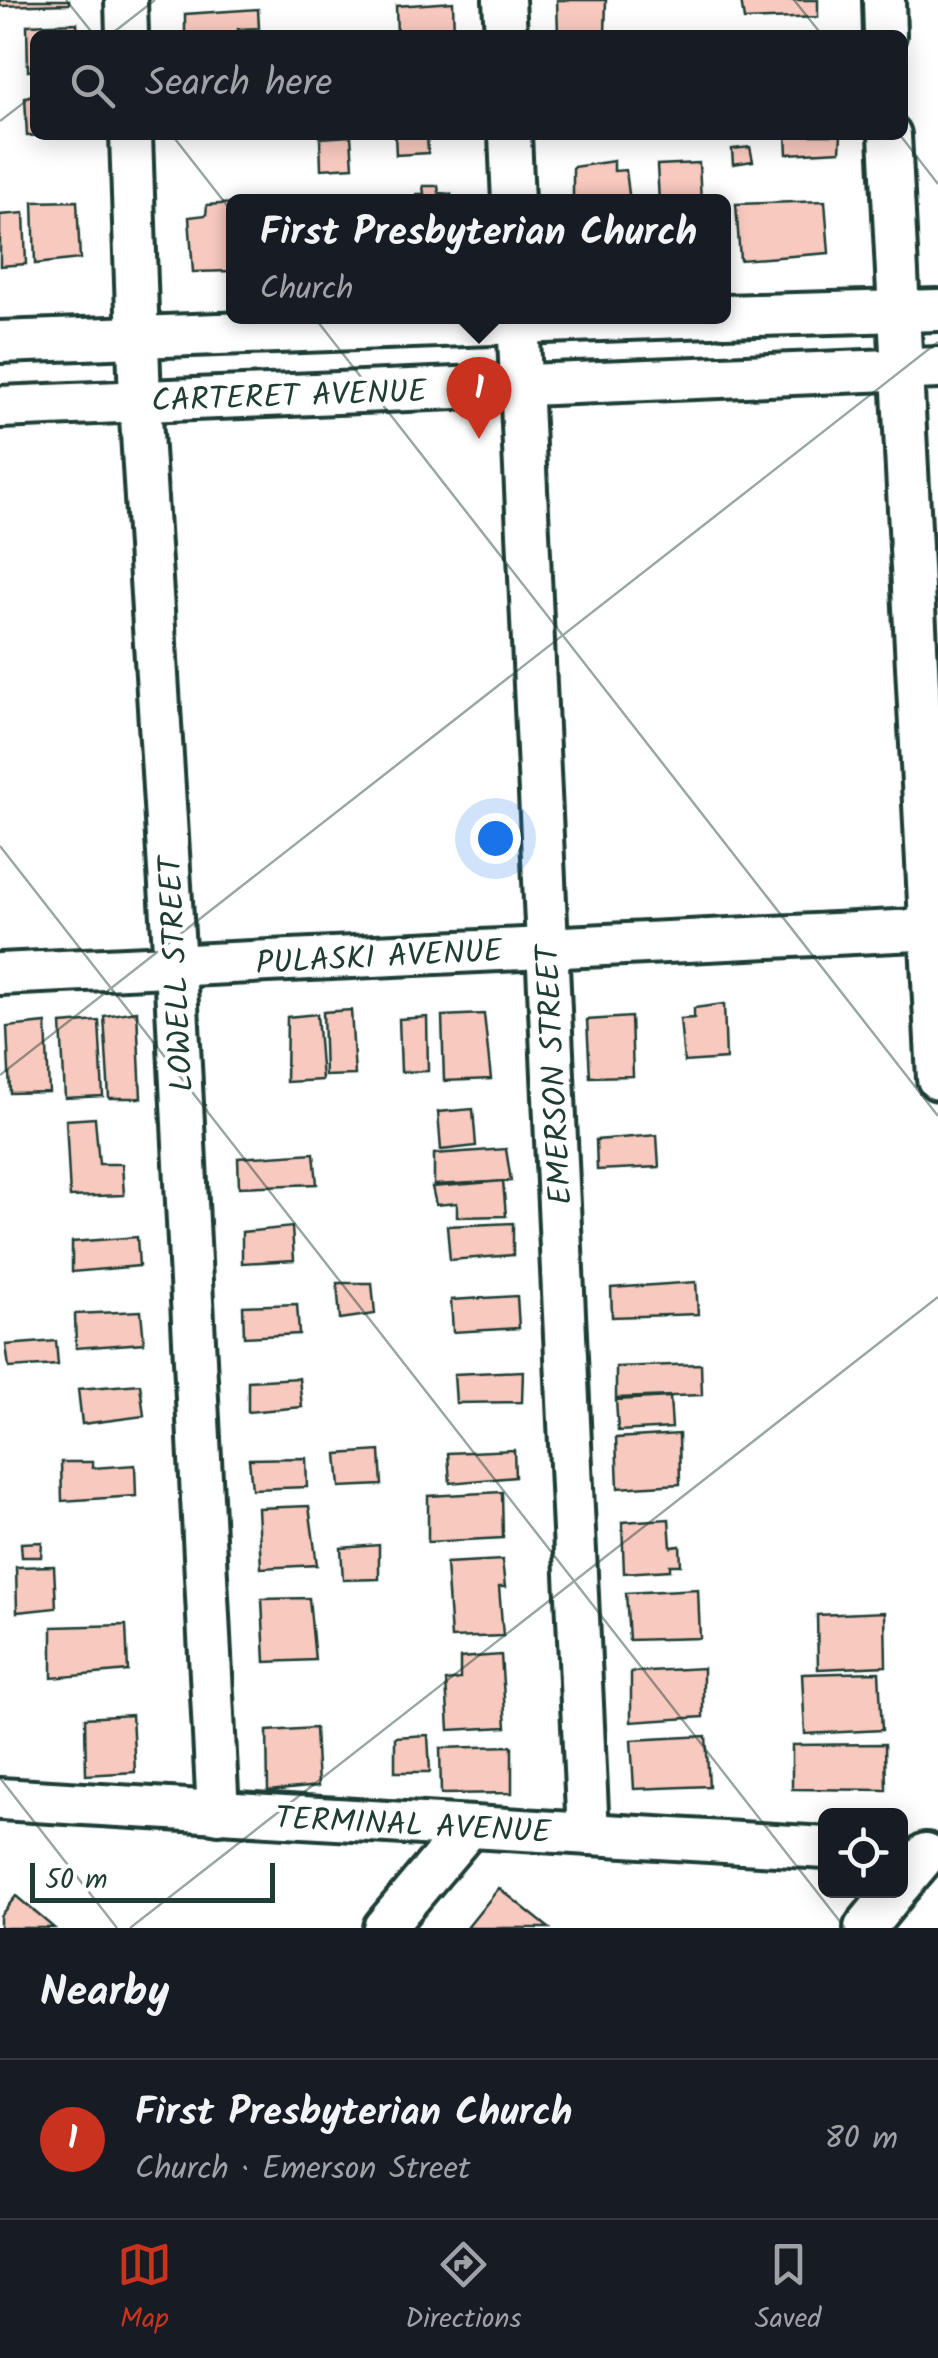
<!DOCTYPE html>
<html lang="en">
<head>
<meta charset="utf-8">
<style>
	body { margin:0; font-family:Kalam,sans-serif; background:#242831; color:#f1f3f6 }
	.controls { position:absolute; right:30px; bottom:30px; display:grid; overflow:hidden; border-radius:15px; box-shadow:0 5px 25px #0003 }
	.controls button { width:90px; height:90px; display:grid; place-items:center; padding:0; border:0; border-bottom:2px solid #363941; background:#171b24; color:#f1f3f6; font:50px sans-serif }
	.scale { position:absolute; left:30px; bottom:25px; width:245px; box-sizing:border-box; padding-left:10px; border:5px solid #1f3d34; border-top:0; font-size:28px; line-height:35px; white-space:nowrap; color:#1f3d34; -webkit-text-stroke:8px #fff; paint-order:stroke }
	.you { position:absolute; left:495px; top:838px; width:35px; height:35px; margin:-25px; border:8px solid #fff; border-radius:50%; background:#1a73e8; box-shadow:0 0 0 15px #1a73e833 }
	.badge { display:grid; place-items:center; width:65px; height:65px; border-radius:50%; background:#c8321e; color:#fff; font-size:32px; font-weight:700 }
	.pin { position:absolute; translate:-50% -82px; filter:drop-shadow(0 2px 5px #0008) }
	.pin::after { content:''; position:absolute; top:52px; width:35px; height:30px; background:inherit; clip-path:polygon(0 0,100% 0,50% 100%) }
	.popup { position:absolute; left:226px; top:194px; width:505px; height:130px; box-sizing:border-box; display:grid; place-content:center; border-radius:15px; background:#171b24; filter:drop-shadow(0 2px 8px #0005); font-size:32px; white-space:nowrap; color:#9ea1a6 }
	.popup b { font-size:38px; color:#f1f3f6 }
	.popup::after { content:''; position:absolute; left:50%; top:100%; margin-left:-20px; border:20px solid transparent; border-top-color:#171b24 }
	.list { margin:0; padding:0; list-style:none }
	h2 { display:flex; justify-content:space-between; align-items:center; height:130px; margin:0; padding:0 40px; font-size:42px }
	h2 small { font-size:32px; font-weight:400; color:#9ea1a6 }
	.list li { display:grid; grid-template-columns:65px 1fr auto; gap:30px; align-items:center; box-sizing:border-box; height:160px; padding:0 40px; border-top:2px solid #363941 }
	.list b { display:block; font-size:38px; white-space:nowrap }
	.list p { margin:0; font-size:32px; white-space:nowrap; color:#9ea1a6 }
	.list em { font-size:32px; font-style:normal; color:#9ea1a6 }
	.icon { flex:none; width:55px; height:55px; fill:none; stroke:currentColor; stroke-width:2; stroke-linecap:round; stroke-linejoin:round }
	.map { position:relative; flex:none; width:938px; height:1928px; overflow:hidden }
	.search { position:absolute; background:#171b24; box-shadow:0 5px 25px #0003; left:30px; right:30px; top:30px; height:110px; display:flex; align-items:center; gap:25px; box-sizing:border-box; padding:0 35px; border-radius:15px; color:#9ea1a6; font-size:38px }
	.sheet { height:290px; background:#171b24 }
	nav { display:flex; justify-content:space-around; align-items:center; box-sizing:border-box; height:140px; border-top:2px solid #363941; background:#171b24; font-size:28px; color:#9ea1a6 }
	nav a { display:grid; justify-items:center; gap:5px }
	nav .on { color:#c8321e }
	.map>svg:first-child { display:block }
	.building { fill:#f8c9be; stroke:#1f3d34; stroke-width:2.5 }
	.lines { fill:none; stroke-linecap:round; stroke-linejoin:round }
	.minor-casing { stroke:#1f3d34; stroke-width:48 }
	.minor { stroke:#fff; stroke-width:40 }
	.ticks { fill:none; stroke:#1f3d34; stroke-width:2.5; stroke-opacity:0.45 }
	.labels { text-anchor:middle; stroke-width:8; stroke-linejoin:round; paint-order:stroke }
	.street-label { font-size:32px; fill:#1f3d34; stroke:#fff }
</style>
</head>
<body>
<div class="map">
<svg width="938" height="1928" viewBox="0 0 938 1928">
	<rect width="100%" height="100%" fill="#fff"/>
	<filter id="ink" filterUnits="userSpaceOnUse"><feTurbulence type="fractalNoise" baseFrequency=".01" numOctaves="2"/><feDisplacementMap in="SourceGraphic" scale="20" xChannelSelector="R" yChannelSelector="G"/><feConvolveMatrix kernelMatrix="1 2 1 2 8 2 1 2 1" color-interpolation-filters="sRGB"/></filter>
	<g filter="url(#ink)">
		<g class="building">
			<path d="M0,0H69V4L0,6Z"/>
			<path d="M557,0H606L605,35H558Z"/>
			<path d="M741,0H818V17L744,20Z"/>
			<path d="M453,2L454,35H397L396,6Z"/>
			<path d="M258,9L259,28L238,29V35H185V14Z"/>
			<path d="M77,23L78,35H35V70L28,71L27,25Z"/>
			<path d="M35,96V135H48L27,136L25,97Z"/>
			<path d="M395,135H427L428,153L396,155Z"/>
			<path d="M786,135H841L840,151L787,154Z"/>
			<path d="M351,136L353,167L321,169L320,138Z"/>
			<path d="M750,147L753,161L733,164L732,149Z"/>
			<path d="M614,161V171L626,170L630,202H573V167Z"/>
			<path d="M699,163L701,202H659L657,165Z"/>
			<path d="M423,186H438L439,193L451,194L452,202H418L417,194H424Z"/>
			<path d="M77,201L80,259L35,264L33,202Z"/>
			<path d="M825,201L829,253L740,260L736,204Z"/>
			<path d="M234,203V271L193,272L189,217L206,215L207,205Z"/>
			<path d="M24,213L26,264L0,266V215Z"/>
			<path d="M724,1004L726,1059L684,1062L680,1019L694,1018V1008Z"/>
			<path d="M351,1010L355,1075L325,1076L323,1012Z"/>
			<path d="M137,1011L141,1098H109L104,1016Z"/>
			<path d="M317,1014L322,1080L286,1082L287,1017Z"/>
			<path d="M484,1014L491,1079L444,1081L442,1016Z"/>
			<path d="M427,1017L428,1071L401,1072L399,1019Z"/>
			<path d="M631,1017L633,1076L590,1077L587,1020Z"/>
			<path d="M99,1021L103,1096L65,1098L61,1024Z"/>
			<path d="M46,1023L49,1092L10,1093L7,1027Z"/>
			<path d="M473,1109L476,1146L441,1150L438,1112Z"/>
			<path d="M95,1118L99,1164H122L124,1195L70,1197L66,1120Z"/>
			<path d="M657,1135L659,1167L597,1170L596,1140Z"/>
			<path d="M506,1149L511,1181L434,1185V1154Z"/>
			<path d="M314,1153L317,1184L239,1187L238,1158Z"/>
			<path d="M503,1181L506,1216L457,1217V1203L436,1205L432,1187Z"/>
			<path d="M513,1223V1255L450,1260L447,1226Z"/>
			<path d="M292,1227L294,1260L242,1263V1232Z"/>
			<path d="M137,1237L139,1266L72,1272V1242Z"/>
			<path d="M696,1282L698,1314L612,1317L611,1288Z"/>
			<path d="M337,1283H372L375,1314L340,1319Z"/>
			<path d="M517,1296L519,1328L453,1332L451,1300Z"/>
			<path d="M297,1304L299,1334L244,1337L243,1306Z"/>
			<path d="M141,1311L144,1343L76,1348L75,1314Z"/>
			<path d="M56,1341L58,1365L9,1368L6,1345Z"/>
			<path d="M701,1364L702,1395L616,1398V1367Z"/>
			<path d="M523,1371L522,1402L456,1403L454,1374Z"/>
			<path d="M299,1378L302,1407L248,1412V1381Z"/>
			<path d="M140,1384L144,1416L82,1424L78,1389Z"/>
			<path d="M670,1397L672,1428L618,1431L616,1400Z"/>
			<path d="M679,1434L680,1484L618,1488L616,1438Z"/>
			<path d="M514,1450L515,1477L450,1483L448,1453Z"/>
			<path d="M380,1451L382,1485L340,1487L337,1454Z"/>
			<path d="M306,1458L307,1487L252,1489L249,1459Z"/>
			<path d="M61,1462H93V1468L135,1465L136,1496L62,1501Z"/>
			<path d="M502,1492L503,1538L428,1542V1496Z"/>
			<path d="M309,1506L317,1565L261,1568L258,1508Z"/>
			<path d="M669,1519L671,1547L680,1546L681,1565H670V1570L624,1573L622,1522Z"/>
			<path d="M42,1542L41,1557H22L21,1543Z"/>
			<path d="M379,1545V1579L343,1580L341,1548Z"/>
			<path d="M502,1560L505,1587H499L503,1636L451,1638L446,1563Z"/>
			<path d="M54,1566L56,1608L17,1612L16,1567Z"/>
			<path d="M698,1589L700,1638L629,1640L626,1593Z"/>
			<path d="M309,1598L315,1660L265,1662L262,1599Z"/>
			<path d="M885,1612L886,1666L818,1669L817,1615Z"/>
			<path d="M126,1625L128,1671L52,1678V1627Z"/>
			<path d="M501,1655L506,1727L449,1730L446,1681L460,1679V1658Z"/>
			<path d="M703,1668V1717L631,1722V1672Z"/>
			<path d="M879,1672L882,1730L805,1734L802,1674Z"/>
			<path d="M132,1715L135,1772L86,1775L85,1718Z"/>
			<path d="M315,1728L318,1786L268,1791L267,1731Z"/>
			<path d="M428,1735L430,1772H395V1737Z"/>
			<path d="M706,1736L709,1786L634,1789L631,1740Z"/>
			<path d="M885,1744L886,1790L792,1789V1745Z"/>
			<path d="M512,1746V1793L441,1794L440,1748Z"/>
			<path d="M499,1888L549,1928H467Z"/>
			<path d="M16,1896L54,1928H0V1916Z"/>
		</g>
		<g class="lines">
			<defs>
				<g id="minor">
					<path d="M126,0L127,35"/>
					<path d="M504,0L506,35"/>
					<path d="M884,0L885,35"/>
					<path d="M131,135L140,401L175,966L218,1813"/>
					<path d="M510,135L513,202"/>
					<path d="M890,135L938,1079"/>
					<path d="M518,316L588,1834"/>
					<path d="M724,316L938,310"/>
					<path d="M0,342L712,316"/>
					<path d="M0,407L938,368"/>
					<path d="M0,974L938,929"/>
					<path d="M0,1799L826,1848"/>
					<path d="M900,1885L926,1854"/>
					<path d="M384,1928L469,1827"/>
					<path d="M865,1928L896,1890"/>
				</g>
			</defs>
			<use href="#minor" class="minor-casing"/>
			<use href="#minor" class="minor"/>
		</g>
	</g>
	<path class="ticks" d="M66,0L94,35M794,0L822,35M110,35L155,0M0,121L35,94M172,135L938,1116M900,135L938,184M0,846L845,1928M0,1075L938,342M0,1778L117,1928M130,1928L938,1297"/>
	<g class="labels">
		<g class="street-label">
			<text transform="translate(289 395) rotate(-2)" y="11">CARTERET AVENUE</text>
			<text transform="translate(379 956) rotate(-3)" y="11">PULASKI AVENUE</text>
			<text transform="translate(175 974) rotate(-93)" y="11">LOWELL STREET</text>
			<text transform="translate(553 1075) rotate(-93)" y="11">EMERSON STREET</text>
			<text transform="translate(413 1824) rotate(3)" y="11">TERMINAL AVENUE</text>
		</g>
	</g>
</svg>
<div class="controls">
<button><svg class="icon" aria-label="locate" viewBox="0 0 24 24"><circle cx="12" cy="12" r="6"/><path d="M12 2v4M12 18v4M2 12h4M18 12h4"/></svg></button>
</div>
<div class="scale">50 m</div>
<div class="you"></div>
<div class="pin badge" style="left:479px;top:439px">1</div>
<div class="popup"><b>First Presbyterian Church</b>Church</div>
<div class="search"><svg class="icon" aria-label="search" viewBox="0 0 24 24"><circle cx="10" cy="10" r="6"/><path d="M15 15l6 6"/></svg>Search here</div>
</div>
<section class="sheet">
<h2>Nearby<small></small></h2>
<ul class="list">
<li><span class="badge">1</span><div><b>First Presbyterian Church</b><p>Church · Emerson Street</p></div><em>80 m</em></li>
</ul>
</section>
<nav>
<a class="on"><svg class="icon" aria-label="map" viewBox="0 0 24 24"><path d="M3 6l6-2 6 2 6-2v14l-6 2-6-2-6 2zM9 4v14M15 6v14"/></svg>Map</a>
<a><svg class="icon" aria-label="directions" viewBox="0 0 24 24"><path d="M12 3l9 9-9 9-9-9zM9 14v-3h6M13 9l2 2-2 2"/></svg>Directions</a>
<a><svg class="icon" aria-label="saved" viewBox="0 0 24 24"><path d="M7 4h10v16l-5-4-5 4z"/></svg>Saved</a>
</nav>
</body>
</html>
